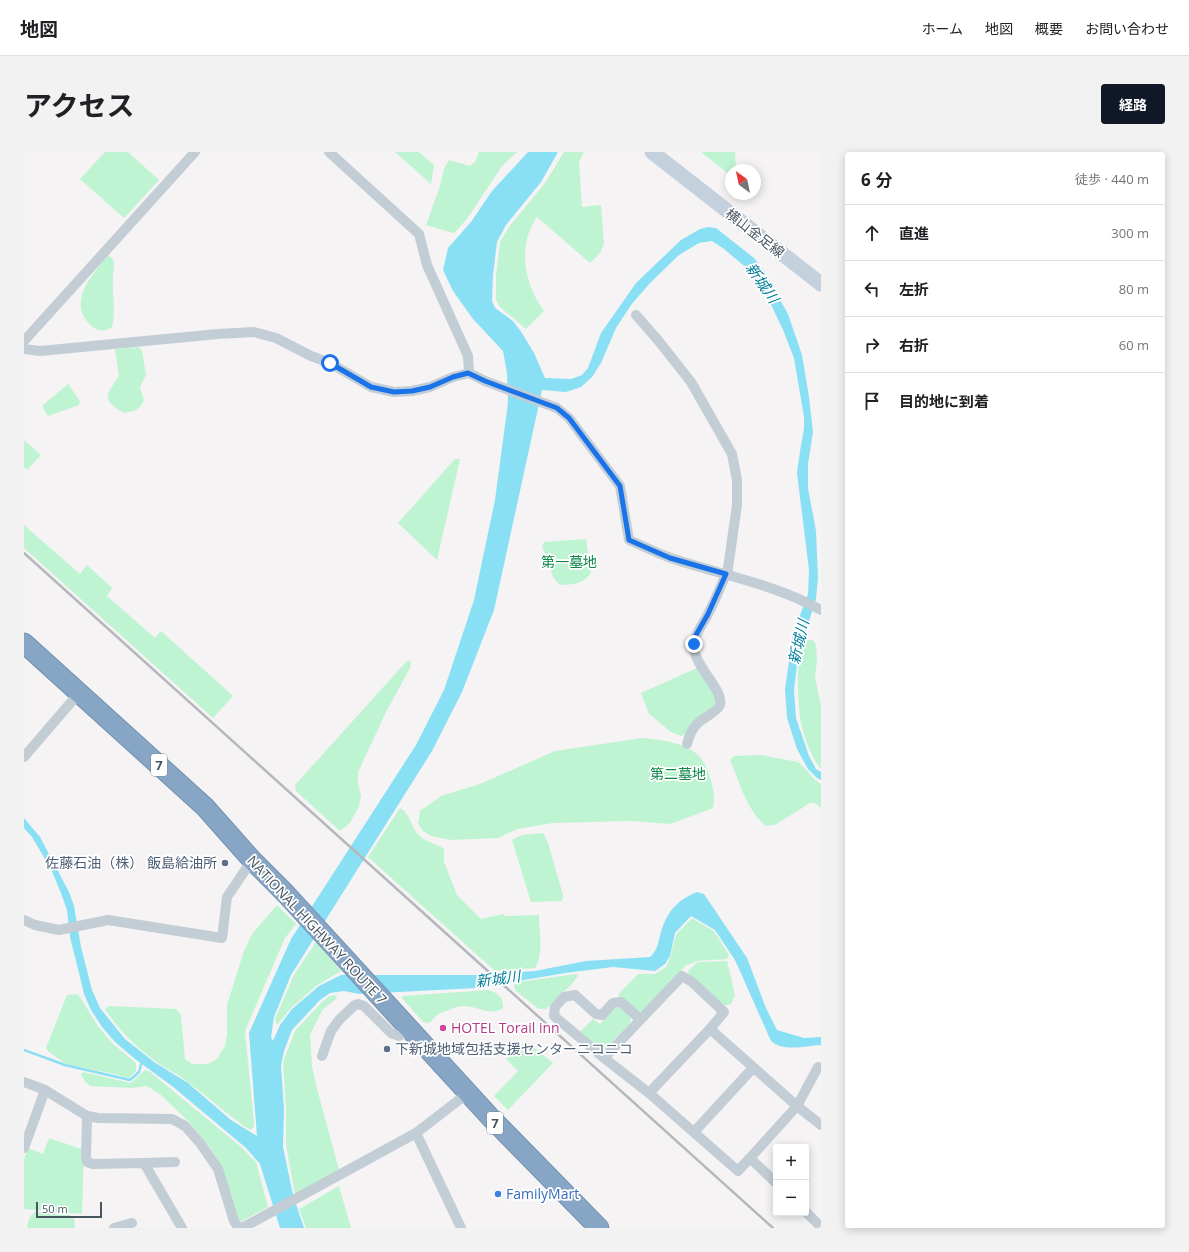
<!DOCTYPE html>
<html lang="ja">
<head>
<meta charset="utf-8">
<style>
	body { margin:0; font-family:"Open Sans","Noto Sans JP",sans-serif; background:#f2f2f2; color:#202124 }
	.controls { position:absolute; right:12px; bottom:12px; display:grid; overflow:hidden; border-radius:4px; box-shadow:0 2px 10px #0003 }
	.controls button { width:36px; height:36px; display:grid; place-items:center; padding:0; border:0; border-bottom:1px solid #e0e0e0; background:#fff; color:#202124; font:20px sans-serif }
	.compass { position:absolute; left:701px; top:12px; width:36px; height:36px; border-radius:50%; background:#fff; box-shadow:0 2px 10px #0003; rotate:327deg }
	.scale { position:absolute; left:12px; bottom:10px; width:66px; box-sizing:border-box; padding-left:4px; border:2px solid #485662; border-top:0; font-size:11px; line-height:14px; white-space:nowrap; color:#485662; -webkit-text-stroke:3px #fff; paint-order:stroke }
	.stop { position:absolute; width:12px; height:12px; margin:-9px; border:3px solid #1a73e8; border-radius:50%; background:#fff }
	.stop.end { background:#1a73e8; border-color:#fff; box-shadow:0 1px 4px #0008 }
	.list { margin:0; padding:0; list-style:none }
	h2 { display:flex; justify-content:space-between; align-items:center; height:52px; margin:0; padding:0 16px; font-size:17px }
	h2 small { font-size:13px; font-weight:400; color:#757577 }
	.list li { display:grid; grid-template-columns:26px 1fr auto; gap:12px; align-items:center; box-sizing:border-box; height:56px; padding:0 16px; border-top:1px solid #e0e0e0 }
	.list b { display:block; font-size:15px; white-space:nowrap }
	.list em { font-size:13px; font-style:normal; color:#757577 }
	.icon { flex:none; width:22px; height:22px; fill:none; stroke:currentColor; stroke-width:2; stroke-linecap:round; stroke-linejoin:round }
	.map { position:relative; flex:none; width:797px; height:1076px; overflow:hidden; border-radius:4px }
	header { display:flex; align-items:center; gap:24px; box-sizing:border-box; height:56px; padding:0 20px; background:#fff; border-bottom:1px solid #e0e0e0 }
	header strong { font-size:19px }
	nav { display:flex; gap:22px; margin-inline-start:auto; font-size:14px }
	.intro { display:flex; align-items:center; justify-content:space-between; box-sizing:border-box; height:96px; padding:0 24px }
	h1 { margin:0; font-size:28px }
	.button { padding:10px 18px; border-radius:4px; background:#111827; color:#fff; font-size:14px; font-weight:700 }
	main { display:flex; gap:24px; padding:0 24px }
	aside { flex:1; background:#fff; border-radius:4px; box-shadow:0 2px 10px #0003 }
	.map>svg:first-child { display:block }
	.green { fill:#bff4d3 }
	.water { fill:#89e0f4 }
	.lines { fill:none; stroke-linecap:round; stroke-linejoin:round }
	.stream { stroke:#89e0f4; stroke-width:2.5 }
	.highway-casing { stroke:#7291b1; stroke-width:21 }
	.street { stroke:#c3cdd5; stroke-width:10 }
	.secondary { stroke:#c4d0dc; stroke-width:15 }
	.highway { stroke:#87a6c5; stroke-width:19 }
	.rail { stroke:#b4b8bd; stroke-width:2.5 }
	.route { stroke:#1a73e8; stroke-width:5 }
	.service-dot { fill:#5c6f8a; stroke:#fff; stroke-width:1.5 }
	.hotel-dot { fill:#d1479c; stroke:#fff; stroke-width:1.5 }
	.shop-dot { fill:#3f7fe0; stroke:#fff; stroke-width:1.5 }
	.labels { text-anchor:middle; stroke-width:3.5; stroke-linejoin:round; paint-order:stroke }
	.shield { fill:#fff; stroke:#7f8991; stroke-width:1 }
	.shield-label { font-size:13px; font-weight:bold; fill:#485662 }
	.street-label { font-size:14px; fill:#485662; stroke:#fff }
	.park-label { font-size:14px; fill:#0f8749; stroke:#fff }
	.service-label { font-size:14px; fill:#4e5e75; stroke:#fff; text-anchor:end }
	.hotel-label { font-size:14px; fill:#b23c85; stroke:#fff; text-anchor:start }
	.shop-label { font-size:14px; fill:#366cbe; stroke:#fff; text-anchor:start }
	.water-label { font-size:15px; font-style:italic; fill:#037f9b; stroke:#fff }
</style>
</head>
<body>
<header>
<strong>地図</strong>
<nav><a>ホーム</a><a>地図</a><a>概要</a><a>お問い合わせ</a></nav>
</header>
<div class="intro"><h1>アクセス</h1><a class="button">経路</a></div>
<main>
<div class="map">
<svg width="797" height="1076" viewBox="0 0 797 1076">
	<rect width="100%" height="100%" fill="#f5f3f3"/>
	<g class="green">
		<path d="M81,0H104L135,28L100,66L56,27Z"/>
		<path d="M371,0H395L410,13L407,32Z"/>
		<path d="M455,0H493L478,14L443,67L431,80L429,81L402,73L415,37L420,17L425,8L446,14L451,10Z"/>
		<path d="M540,0H560L555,10L558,55L577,53L580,92L576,101L566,111L513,65C493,94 500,132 520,159L502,177L476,155L472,148V124L476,90L485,75L521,31Z"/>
		<path d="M677,0H711L712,18H707V24Z"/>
		<path d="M84,103L89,107C91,114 89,119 89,126C88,142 92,158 88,175C82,179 75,180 69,175C41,152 68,123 84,103Z"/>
		<path d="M115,195L118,199L122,223L116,235L120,248C115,259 110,259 100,261C77,247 81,245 95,224L91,197Z"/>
		<path d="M44,232L56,249L55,253L24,264L19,256V253Z"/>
		<path d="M0,288L17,303L3,318L0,315Z"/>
		<path d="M431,307H436L413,408L374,371Z"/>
		<path d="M0,373L56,422L63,413L88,436L83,444L131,486L137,479L209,544L189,566L0,396Z"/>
		<path d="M562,387L567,421C558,433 550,432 536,433L530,427L518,394L520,390Z"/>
		<path d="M784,488H789L792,493L793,509L791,526L797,553V617C788,608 780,584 777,571C774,557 772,510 777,497C779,492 780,490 784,488Z"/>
		<path d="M386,508L387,510L386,516L362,560L334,620V632L337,644L335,654L326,671L316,679L272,639L271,633L382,510Z"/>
		<path d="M675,515L693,544L694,553L662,582L657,584L647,580L625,562L617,541Z"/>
		<path d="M618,586C634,587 663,591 675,604C681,611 685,621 687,629C690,641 691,644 689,656L646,672L607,669L529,671L493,677L474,686L427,688L407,684L399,679L394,672L396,659L417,644L456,632L531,599Z"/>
		<path d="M737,603L774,610C783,617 788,627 797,632V656L791,651H786L751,673L742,674C724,661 715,629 706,608L710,604Z"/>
		<path d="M376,656C384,659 387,673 392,680C402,692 409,689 420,697V710L433,743L457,767L479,762L482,764L515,763C515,779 520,802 511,816L471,819L344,705Z"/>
		<path d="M519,681L524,691L539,743L538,749L507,750L488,688L498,683Z"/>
		<path d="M253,753L272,772L261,786L221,879L230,970V975L226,978C204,964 186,946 165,931C156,923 144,918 134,911C113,896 95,879 81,857L85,854L152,857L157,863L161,907L168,912H184L193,907L197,900L201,894L203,882V853L220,799L228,782Z"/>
		<path d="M667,767H669L690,779L705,803L703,807L673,809L661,814L618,860L611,859L594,843L614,822H631L642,815L646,806L652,783Z"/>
		<path d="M292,790L317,819L292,834L267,856L253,873L251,867L270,823Z"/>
		<path d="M703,809L711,843L707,852L697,855L666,824L664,819L674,810Z"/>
		<path d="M553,822L554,824L547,833L522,857H515L492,839L490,835L491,832L494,830Z"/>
		<path d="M464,838C474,841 480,845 479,856C466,865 454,854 440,854C435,854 429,856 425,858C421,859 414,862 411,865C407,870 406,872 399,870L378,846L379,844Z"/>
		<path d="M54,842L74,874L88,891L112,911V919L105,926L90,922L42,912L25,900L22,896L43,843Z"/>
		<path d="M311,843L313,845L312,847L299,857L286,883L288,914L292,933L315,1018L271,1042L262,993V958L259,910L271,879L299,849L306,844Z"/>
		<path d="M591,856H597L607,865L606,871L581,897L576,898L556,880L569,867L576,872Z"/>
		<path d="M502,889L529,911L484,958L470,944L494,919L482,907Z"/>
		<path d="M121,918L125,919L217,995L232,1010L244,1055L218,1069L214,1067L198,1017L187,997L166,971L137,943L123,934L108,936L67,934L62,931L57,923L59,920L107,931Z"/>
		<path d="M25,986L60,998L58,1062L0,1057V1007L4,996L19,1002Z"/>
		<path d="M315,1034L327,1076H282L275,1057Z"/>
		<path d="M12,1060L46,1063C51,1066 51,1071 51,1076H3C4,1070 5,1062 12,1060Z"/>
	</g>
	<path class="water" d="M504,0H534L517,30L482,73L473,90L469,123L468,149L471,156L489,169L498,181L510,201L521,226L547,227L558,223L564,216L577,181L612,131L657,88L676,77L684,75L692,76L730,106L740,119L764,162L778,203L785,245L789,280L784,312V336L792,379L794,426L792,447L774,504L770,538L772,566L785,604L792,617L797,620V628L793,626L784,617L773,597L763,566L761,537L769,482L784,442L785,418L773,321L776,299L780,277V265L770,206L759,178L743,144L725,118L700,97L688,89L675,91L655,103L626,131L607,153L592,176L577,211L568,225L557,235L542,240L518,238L470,458L438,540L408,599L267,823L250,865L247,885L249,889L256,873L268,857L295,834L317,823H450L511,819L562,809L626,805C634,798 634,790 637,780C643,760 653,748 673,740L680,742L723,806L742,856L753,878L780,886L797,885V893C782,894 759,900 747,889L711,808L691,778L667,764L651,781L646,804L641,812L631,819L589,815L541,821L453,836L335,842L320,839L306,841L296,848L268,878L260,899L257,914L260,958L259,995L269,1043L280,1076H256L236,1012L222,996L148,934L111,907L91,890L78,875L67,858L60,842L56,825L46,785L43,758L37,741L27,717L8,685L0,676V666L16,685L45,740L50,754L57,795L68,838L76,856L101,887L130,910L164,931L207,968L233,984L225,881L267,787L392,593L420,538L450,448L471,348L484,251L483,221L479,199L449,167L429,139L419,118L424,96L447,70L468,39Z"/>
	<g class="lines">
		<path class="stream" d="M0,898L41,913L106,928L115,920L118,909"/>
		<defs>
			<path id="highway" d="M0,491L181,655L228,708L262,742L467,966L575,1076"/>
		</defs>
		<use href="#highway" class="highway-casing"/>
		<g class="street">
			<path d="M305,0L395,82L403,113L444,204L445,221"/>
			<path d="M612,163L633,187L667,230L708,302L713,328V353L703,423"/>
			<path d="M0,189L171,0"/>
			<path d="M0,197L16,199L194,182L230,180L252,186L287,204L306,211L347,235L370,240L388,239L406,235L429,225L445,221L461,229L533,256L545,266L596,334L605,388C619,394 633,401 647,406C697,423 751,432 797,458"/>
			<path d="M663,592C665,584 668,576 675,570C680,566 694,559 696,553C700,537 668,513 670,492C671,481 680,471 684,462C691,449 696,436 702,422"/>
			<path d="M0,605L55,541"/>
			<path d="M0,768L11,773L35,778L84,768L198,786L203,745L228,708"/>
			<path d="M616,867L597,850L589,851L578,863L572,862L551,843L540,845L531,855L530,864L580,906L625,941L714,1019L726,1006"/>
			<path d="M686,877L773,954L797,973"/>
			<path d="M298,904L307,879L315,868L331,853L334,852L340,854L367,881L375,884L386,879"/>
			<path d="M580,906L658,824L668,830L700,860L686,877L625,941"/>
			<path d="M0,930L21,938L63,964L74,966L148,967L161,974L176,991L194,1017L210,1069L215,1076"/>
			<path d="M63,964L62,1005L63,1010L69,1012L120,1011L158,1076"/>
			<path d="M670,980L729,916"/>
			<path d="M392,981L437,1076"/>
			<path d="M0,996L21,938"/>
			<path d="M120,1011L151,1010"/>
			<path d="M752,1031L726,1006L773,954L794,915"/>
			<path d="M782,1060L797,1075"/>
			<path d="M90,1076L108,1071"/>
			<path d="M218,1076L392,981L444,941"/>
		</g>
		<path class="secondary" d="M628,0L797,132"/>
		<use href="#highway" class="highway"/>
		<path class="rail" d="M0,401L749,1076"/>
	</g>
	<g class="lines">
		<path class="route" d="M306,211L347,235L370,240L388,239L406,235L429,225L444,221L461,229L533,256L545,266L596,334L605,388L646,406L702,422L684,462L672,483L670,492"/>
	</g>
	<g class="service-dot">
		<circle cx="201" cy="711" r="4"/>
		<circle cx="363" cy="897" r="4"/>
	</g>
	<circle class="hotel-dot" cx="419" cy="876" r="4"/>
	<circle class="shop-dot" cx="474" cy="1042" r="4"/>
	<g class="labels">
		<g class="shield">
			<rect x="127" y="602" width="16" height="22" rx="3"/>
			<rect x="463" y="960" width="16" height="22" rx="3"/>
		</g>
		<g class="shield-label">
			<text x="135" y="618">7</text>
			<text x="471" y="976">7</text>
		</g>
		<g class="street-label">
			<text transform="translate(731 81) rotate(38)" y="5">横山金足線</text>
			<text transform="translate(293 778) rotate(47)" y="5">NATIONAL HIGHWAY ROUTE 7</text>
		</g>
		<g class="park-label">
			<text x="545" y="415">第一墓地</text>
			<text x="654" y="627">第二墓地</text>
		</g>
		<g class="service-label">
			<text x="193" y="716">佐藤石油（株） 飯島給油所</text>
			<text x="371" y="902" text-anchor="start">下新城地域包括支援センターニコニコ</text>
		</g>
		<g class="hotel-label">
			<text x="427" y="881">HOTEL Torail inn</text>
		</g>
		<g class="shop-label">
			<text x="482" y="1047">FamilyMart</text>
		</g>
		<g class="water-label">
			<text transform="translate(738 131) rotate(55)" y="5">新城川</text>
			<text transform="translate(775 490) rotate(-77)" y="5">新城川</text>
			<text transform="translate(474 827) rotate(-7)" y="5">新城川</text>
		</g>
	</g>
</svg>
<div class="controls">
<button>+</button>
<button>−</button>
</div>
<svg class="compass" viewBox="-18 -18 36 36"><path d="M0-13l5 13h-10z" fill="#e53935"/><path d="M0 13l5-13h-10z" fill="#757577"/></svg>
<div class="scale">50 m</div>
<div class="stop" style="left:306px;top:211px"></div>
<div class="stop end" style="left:670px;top:492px"></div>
</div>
<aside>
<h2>6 分<small>徒歩 · 440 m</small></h2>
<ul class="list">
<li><svg class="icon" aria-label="ahead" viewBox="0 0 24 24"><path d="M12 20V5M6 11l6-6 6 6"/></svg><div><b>直進</b></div><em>300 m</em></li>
<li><svg class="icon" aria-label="left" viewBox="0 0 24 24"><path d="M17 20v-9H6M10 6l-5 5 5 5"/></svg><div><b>左折</b></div><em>80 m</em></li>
<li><svg class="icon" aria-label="right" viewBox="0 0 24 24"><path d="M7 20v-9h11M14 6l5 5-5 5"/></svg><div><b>右折</b></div><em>60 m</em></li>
<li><svg class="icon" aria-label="arrive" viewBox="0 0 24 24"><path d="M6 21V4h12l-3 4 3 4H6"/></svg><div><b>目的地に到着</b></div></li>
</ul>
</aside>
</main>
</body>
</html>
